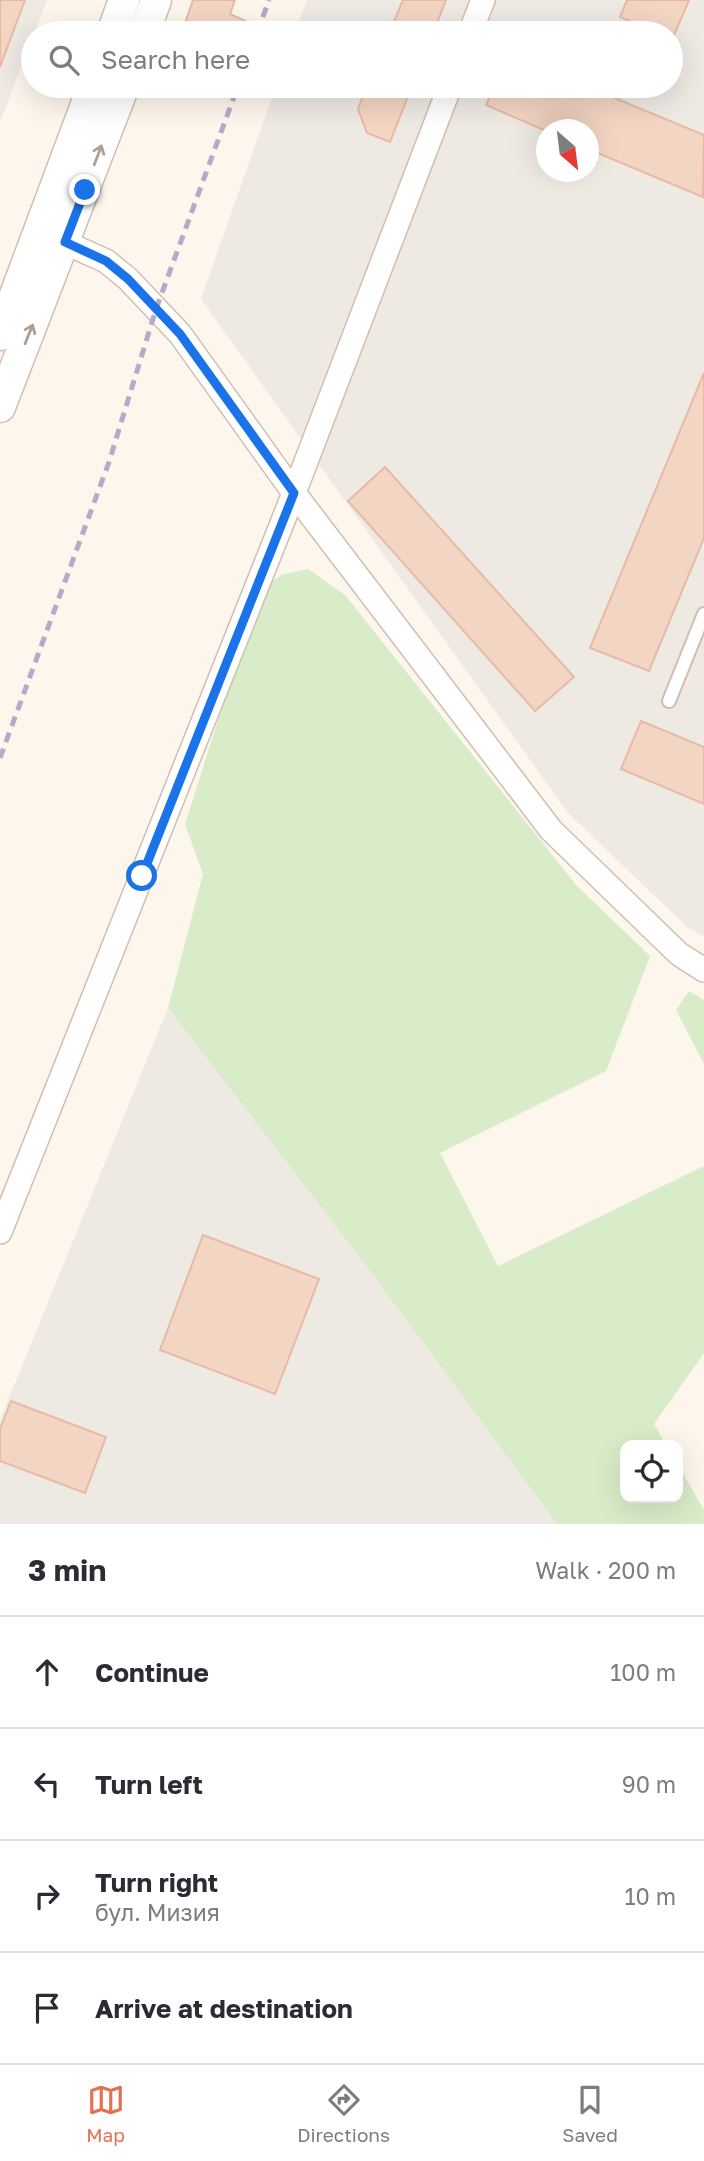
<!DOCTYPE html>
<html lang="en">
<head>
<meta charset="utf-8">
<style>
	body { margin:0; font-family:"Golos Text",sans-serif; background:#f2f2f3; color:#2b2b33 }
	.controls { position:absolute; right:21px; bottom:21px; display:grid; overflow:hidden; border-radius:14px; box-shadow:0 7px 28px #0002 }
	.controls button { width:63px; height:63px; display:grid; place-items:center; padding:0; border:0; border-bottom:2px solid #e1e1e2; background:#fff; color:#2b2b33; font:35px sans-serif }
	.compass { position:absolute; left:536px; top:119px; width:63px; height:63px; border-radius:50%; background:#fff; box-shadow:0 7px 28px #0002; rotate:152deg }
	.stop { position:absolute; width:21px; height:21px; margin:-16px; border:5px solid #1a73e8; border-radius:50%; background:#fff }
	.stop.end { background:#1a73e8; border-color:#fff; box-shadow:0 2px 7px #0008 }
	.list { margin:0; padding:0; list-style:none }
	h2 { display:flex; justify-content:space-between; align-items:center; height:91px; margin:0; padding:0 28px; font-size:30px }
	h2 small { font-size:23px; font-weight:400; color:#7c7c81 }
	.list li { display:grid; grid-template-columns:46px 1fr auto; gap:21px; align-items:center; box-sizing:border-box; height:112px; padding:0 28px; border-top:2px solid #e1e1e2 }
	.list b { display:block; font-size:26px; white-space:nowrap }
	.list p { margin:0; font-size:23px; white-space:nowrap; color:#7c7c81 }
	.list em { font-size:23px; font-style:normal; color:#7c7c81 }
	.icon { flex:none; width:38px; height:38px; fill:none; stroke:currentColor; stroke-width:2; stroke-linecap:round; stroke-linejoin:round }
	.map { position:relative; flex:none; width:704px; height:1524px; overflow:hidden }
	.search { position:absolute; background:#fff; box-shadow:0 7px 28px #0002; left:21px; right:21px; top:21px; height:77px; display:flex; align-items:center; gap:18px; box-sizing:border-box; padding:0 24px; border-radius:38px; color:#7c7c81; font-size:26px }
	.sheet { height:539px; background:#fff }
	nav { display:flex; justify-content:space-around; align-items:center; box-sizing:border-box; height:98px; border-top:2px solid #e1e1e2; background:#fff; font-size:19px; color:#7c7c81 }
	nav a { display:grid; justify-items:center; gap:4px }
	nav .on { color:#e76f51 }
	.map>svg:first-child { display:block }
	.industrial { fill:#efe9e4; fill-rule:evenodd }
	.green { fill:#d8ecc9 }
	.building { fill:#f3d5c3; stroke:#e6bba3; stroke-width:2 }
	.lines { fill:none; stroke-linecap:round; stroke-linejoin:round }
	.service-casing { stroke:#d1beb0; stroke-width:16 }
	.minor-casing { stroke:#d1beb0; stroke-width:26 }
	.tertiary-casing { stroke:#d1beb0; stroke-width:33 }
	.service { stroke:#fff; stroke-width:12 }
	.minor { stroke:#fff; stroke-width:23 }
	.tertiary { stroke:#fff; stroke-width:30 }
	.rail { stroke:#b9a8c9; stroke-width:5; stroke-dasharray:10 7; stroke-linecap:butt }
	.oneway { stroke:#af9d94 }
	.route { stroke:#1a73e8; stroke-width:9 }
</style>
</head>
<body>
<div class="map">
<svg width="704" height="1524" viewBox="0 0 704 1524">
	<rect width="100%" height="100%" fill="#fdf6ec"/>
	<g class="industrial">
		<path d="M0,0H47L0,122Z"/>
		<path d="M307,0H704V937L687,927L568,813L201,299L276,86H671V33H295ZM546,130H588V172H546Z"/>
		<path d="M168,1008L367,1267L557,1524H0V1420Z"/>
	</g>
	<g class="green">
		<path d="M308,569L345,595L577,886L650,956L606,1071L440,1153L498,1266L704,1166V1353L654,1424L666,1445H625V1498H678V1465L704,1510V1524H557L367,1267L168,1008L203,874L185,824L259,591L281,575Z"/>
		<path d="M689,991L704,1000V1064L676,1010Z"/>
	</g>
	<g class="building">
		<path d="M0,0H25L0,67Z"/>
		<path d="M193,0H235L230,14L246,21L242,33H203L184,26Z"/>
		<path d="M403,0H446L433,33H389Z"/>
		<path d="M627,0H689L672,40L671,33H656L620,17Z"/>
		<path d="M367,86H412L390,142L367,133L358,109Z"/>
		<path d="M495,86H586L704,135L703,197L588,149V130L546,131L486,105Z"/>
		<path d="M704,373V538L649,671L590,648Z"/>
		<path d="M385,467L574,677L535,711L348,501Z"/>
		<path d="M641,721L704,747V804L621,769Z"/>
		<path d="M203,1235L319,1279L275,1394L160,1350Z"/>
		<path d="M11,1401L106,1437L85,1493L0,1461V1429Z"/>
	</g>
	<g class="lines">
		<defs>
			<path id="service" d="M669,701L704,614"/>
			<g id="minor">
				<path d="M470,33L483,0"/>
				<path d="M48,235L106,261L128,279L180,334L294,493L551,830L679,954L704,970"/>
				<path d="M0,1232L294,493L450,86"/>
			</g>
			<g id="tertiary">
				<path d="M112,33L124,0"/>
				<path d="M144,33L156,0"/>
				<path d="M0,335L93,86"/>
				<path d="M0,407L124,86"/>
			</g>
		</defs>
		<use href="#service" class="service-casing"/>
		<use href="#minor" class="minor-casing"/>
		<use href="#tertiary" class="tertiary-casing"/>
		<use href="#service" class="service"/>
		<use href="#minor" class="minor"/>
		<use href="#tertiary" class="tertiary"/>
		<g class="rail">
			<path d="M257,33L269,0"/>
			<path d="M0,758L109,462L156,309L238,86"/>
		</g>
	</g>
	<defs><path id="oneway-shaft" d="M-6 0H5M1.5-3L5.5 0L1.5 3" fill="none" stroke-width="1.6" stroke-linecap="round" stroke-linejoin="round" transform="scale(1.75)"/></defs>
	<g class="oneway">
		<use href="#oneway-shaft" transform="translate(98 155) rotate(-69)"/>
		<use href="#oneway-shaft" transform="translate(29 334) rotate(-68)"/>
	</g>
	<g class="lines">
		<path class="route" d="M85,190L65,242L106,261L128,279L180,334L294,493L142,876"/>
	</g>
</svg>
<div class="controls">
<button><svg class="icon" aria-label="locate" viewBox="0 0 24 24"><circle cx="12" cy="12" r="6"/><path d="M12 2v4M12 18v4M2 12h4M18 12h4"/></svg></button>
</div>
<svg class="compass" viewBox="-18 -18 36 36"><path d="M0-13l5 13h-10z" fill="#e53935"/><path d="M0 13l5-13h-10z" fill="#7c7c81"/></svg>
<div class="stop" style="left:142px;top:876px"></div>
<div class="stop end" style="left:85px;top:190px"></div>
<div class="search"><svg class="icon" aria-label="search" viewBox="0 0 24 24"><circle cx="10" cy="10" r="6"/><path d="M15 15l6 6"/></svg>Search here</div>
</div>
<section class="sheet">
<h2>3 min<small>Walk · 200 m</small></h2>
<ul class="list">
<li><svg class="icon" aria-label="ahead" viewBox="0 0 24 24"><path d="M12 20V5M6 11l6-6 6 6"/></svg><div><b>Continue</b></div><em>100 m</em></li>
<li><svg class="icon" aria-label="left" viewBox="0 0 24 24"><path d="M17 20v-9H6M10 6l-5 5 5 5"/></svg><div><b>Turn left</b></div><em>90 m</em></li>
<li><svg class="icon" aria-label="right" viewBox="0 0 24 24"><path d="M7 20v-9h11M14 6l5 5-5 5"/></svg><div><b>Turn right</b><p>бул. Мизия</p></div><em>10 m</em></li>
<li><svg class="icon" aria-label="arrive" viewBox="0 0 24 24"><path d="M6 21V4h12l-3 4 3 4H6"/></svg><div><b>Arrive at destination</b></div></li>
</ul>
</section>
<nav>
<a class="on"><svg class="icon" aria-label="map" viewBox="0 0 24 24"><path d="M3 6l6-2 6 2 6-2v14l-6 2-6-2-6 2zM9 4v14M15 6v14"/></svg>Map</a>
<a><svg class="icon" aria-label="directions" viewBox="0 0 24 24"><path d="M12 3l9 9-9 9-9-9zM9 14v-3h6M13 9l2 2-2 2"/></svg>Directions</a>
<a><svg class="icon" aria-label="saved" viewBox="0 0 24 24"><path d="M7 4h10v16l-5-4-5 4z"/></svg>Saved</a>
</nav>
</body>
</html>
